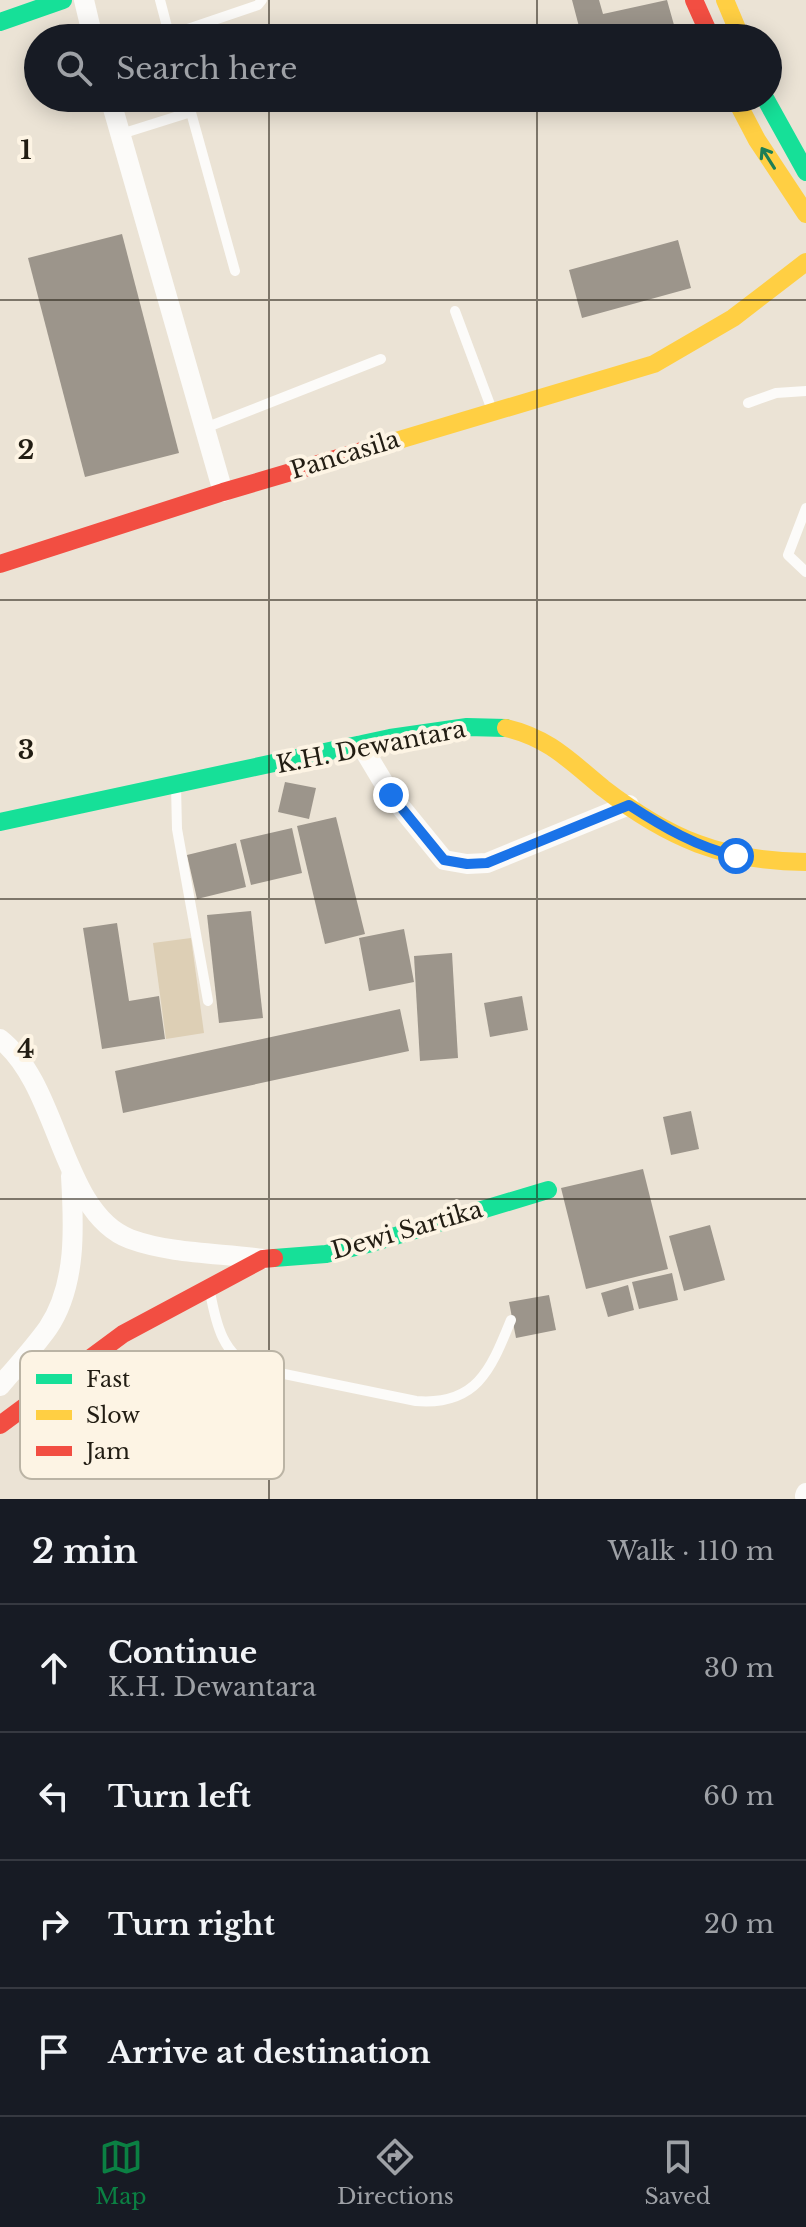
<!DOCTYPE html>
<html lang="en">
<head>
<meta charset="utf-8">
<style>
	body { margin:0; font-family:"Libre Baskerville",serif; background:#20242c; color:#f1f3f6 }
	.stop { position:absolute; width:24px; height:24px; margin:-18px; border:6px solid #1a73e8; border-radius:50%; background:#fff }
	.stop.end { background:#1a73e8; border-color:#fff; box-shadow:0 2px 8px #0008 }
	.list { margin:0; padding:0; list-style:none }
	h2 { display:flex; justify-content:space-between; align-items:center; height:104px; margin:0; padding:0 32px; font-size:34px }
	h2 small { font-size:26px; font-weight:400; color:#9ea1a6 }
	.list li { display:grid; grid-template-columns:52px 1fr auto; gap:24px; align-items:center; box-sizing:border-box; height:128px; padding:0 32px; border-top:2px solid #363941 }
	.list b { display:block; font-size:30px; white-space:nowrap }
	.list p { margin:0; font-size:26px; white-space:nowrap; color:#9ea1a6 }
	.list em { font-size:26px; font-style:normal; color:#9ea1a6 }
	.icon { flex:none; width:44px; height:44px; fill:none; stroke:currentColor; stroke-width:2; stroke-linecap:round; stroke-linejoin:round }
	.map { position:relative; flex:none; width:806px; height:1499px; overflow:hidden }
	.search { position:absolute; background:#171b24; box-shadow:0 4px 20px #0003; left:24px; right:24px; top:24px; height:88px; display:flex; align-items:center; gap:20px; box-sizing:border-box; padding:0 28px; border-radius:44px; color:#9ea1a6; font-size:30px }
	.sheet { height:616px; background:#171b24 }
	nav { display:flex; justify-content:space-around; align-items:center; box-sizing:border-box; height:112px; border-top:2px solid #363941; background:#171b24; font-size:22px; color:#9ea1a6 }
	nav a { display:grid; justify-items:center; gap:4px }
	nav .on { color:#0b8043 }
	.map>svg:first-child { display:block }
	.green { fill:#ddcfb5 }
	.building { fill:#9c958b }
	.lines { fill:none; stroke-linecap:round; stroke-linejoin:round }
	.lane { stroke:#fcfbf9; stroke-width:10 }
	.street { stroke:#fcfbf9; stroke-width:20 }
	.fast { stroke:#16e098; stroke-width:18 }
	.slow { stroke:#ffcf43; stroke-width:18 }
	.jam { stroke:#f24e42; stroke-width:18 }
	.oneway { stroke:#1c7e56 }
	.route { stroke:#1a73e8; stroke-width:10 }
	.grid { fill:none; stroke:#221d13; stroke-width:2; stroke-opacity:0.55 }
	.labels { text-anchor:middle; stroke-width:8; stroke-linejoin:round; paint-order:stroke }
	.street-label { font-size:24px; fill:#221d13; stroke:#fdf4e4 }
	.key { fill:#fdf4e4; stroke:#bbb4a5; stroke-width:2 }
	.key-label { font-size:22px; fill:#221d13 }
	.grid-label { font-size:26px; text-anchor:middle; font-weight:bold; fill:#221d13; stroke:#fdf4e4; stroke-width:8; stroke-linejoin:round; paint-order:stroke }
</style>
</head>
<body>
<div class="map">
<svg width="806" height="1499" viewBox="0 0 806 1499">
	<rect width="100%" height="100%" fill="#ebe3d5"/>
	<path class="green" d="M191,938L204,1033L166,1039L153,943Z"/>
	<g class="building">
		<path d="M572,0H599L603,14L667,0L674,25L621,38H582Z"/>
		<path d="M122,234L179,453L85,477L28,258Z"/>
		<path d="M678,240L691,288L582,318L569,270Z"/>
		<path d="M285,782L316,788L309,819L278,812Z"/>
		<path d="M336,817L365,934L325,944L297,826Z"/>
		<path d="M292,828L302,873L251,885L240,840Z"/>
		<path d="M236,843L246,887L197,899L187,855Z"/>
		<path d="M251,911L263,1018L219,1023L207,915Z"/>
		<path d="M117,923L129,1001L159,996L165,1039L102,1049L83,928Z"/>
		<path d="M404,929L414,982L369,991L359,938Z"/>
		<path d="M452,953L458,1058L420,1061L414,956Z"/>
		<path d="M522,996L528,1030L490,1037L484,1003Z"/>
		<path d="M400,1009L409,1051L123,1113L115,1071Z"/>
		<path d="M691,1111L699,1149L671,1155L663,1117Z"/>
		<path d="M643,1169L668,1269L586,1289L561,1188Z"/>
		<path d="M710,1225L725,1280L684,1291L669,1236Z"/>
		<path d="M672,1273L678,1300L639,1309L632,1282Z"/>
		<path d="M628,1285L634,1310L608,1317L601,1293Z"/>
		<path d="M549,1295L556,1330L516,1338L509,1302Z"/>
	</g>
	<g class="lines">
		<g class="lane">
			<path d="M160,0L170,38"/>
			<path d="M170,35L258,5L262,0"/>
			<path d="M187,98L235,271"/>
			<path d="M121,134L191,112"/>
			<path d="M455,311L492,410"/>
			<path d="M748,403L776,393L806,391"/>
			<path d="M205,428L381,359"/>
			<path d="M806,508L788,555L806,572"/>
			<path d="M176,786L177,829L208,1001"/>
			<path d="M210,1292C216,1324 223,1356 255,1368L416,1401C477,1406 491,1369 511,1320"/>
		</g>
		<g class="street">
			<path d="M84,0L93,38"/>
			<path d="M110,98L223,492"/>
			<path d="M361,745L391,795L444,860L467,864L487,863L629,805"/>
			<path d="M0,1039C60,1086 61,1213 130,1239C171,1254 220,1253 263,1259"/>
			<path d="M0,1386C16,1367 33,1349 48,1328C77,1285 74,1226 71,1176"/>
			<path d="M805,1496L806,1493"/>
		</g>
		<g class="fast">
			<path d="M0,22L63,0"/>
			<path d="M765,98L806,172"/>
			<path d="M0,822L390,738L467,727L506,728"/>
			<path d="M274,1258L326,1254L372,1243L548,1190"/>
		</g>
		<g class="slow">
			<path d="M725,0L741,38"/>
			<path d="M735,98L757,140L806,214"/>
			<path d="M369,449L654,364L733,318L806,262"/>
			<path d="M506,728C549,738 570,761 603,788C669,839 722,861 806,862"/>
		</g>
		<g class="jam">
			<path d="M694,0L711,38"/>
			<path d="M0,564L223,492L369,449"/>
			<path d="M0,1425L123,1334L263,1259L274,1258"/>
		</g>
	</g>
	<defs><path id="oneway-shaft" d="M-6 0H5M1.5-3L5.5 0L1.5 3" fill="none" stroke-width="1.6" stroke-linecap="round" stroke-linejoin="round" transform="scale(2)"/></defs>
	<use class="oneway" href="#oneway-shaft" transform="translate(768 158) rotate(-122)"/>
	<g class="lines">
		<path class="route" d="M391,795L444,860L467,864L487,863L629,805C663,827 697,847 736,856"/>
	</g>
	<path class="grid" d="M269,0V38M537,0V38M269,98V1499M537,98V1499M0,300H806M0,600H806M0,899H806M0,1199H806"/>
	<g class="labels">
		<g class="street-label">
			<text transform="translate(345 455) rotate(-17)" y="8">Pancasila</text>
			<text transform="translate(371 747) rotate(-11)" y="8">K.H. Dewantara</text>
			<text transform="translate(407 1230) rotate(-16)" y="8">Dewi Sartika</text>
		</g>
	</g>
	<rect x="20" y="1351" width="264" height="128" rx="12" class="key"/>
	<rect x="36" y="1374" width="36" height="10" fill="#16e098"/>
	<rect x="36" y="1410" width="36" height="10" fill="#ffcf43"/>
	<rect x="36" y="1446" width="36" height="10" fill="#f24e42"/>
	<g class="key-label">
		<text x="86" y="1387">Fast</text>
		<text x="86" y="1423">Slow</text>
		<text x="86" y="1459">Jam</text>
	</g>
	<g class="grid-label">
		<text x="26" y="159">1</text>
		<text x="26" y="459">2</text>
		<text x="26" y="759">3</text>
		<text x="26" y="1058">4</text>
	</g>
</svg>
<div class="stop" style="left:736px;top:856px"></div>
<div class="stop end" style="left:391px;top:795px"></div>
<div class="search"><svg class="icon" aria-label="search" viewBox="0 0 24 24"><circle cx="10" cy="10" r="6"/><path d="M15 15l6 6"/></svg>Search here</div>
</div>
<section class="sheet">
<h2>2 min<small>Walk · 110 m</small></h2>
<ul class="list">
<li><svg class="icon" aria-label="ahead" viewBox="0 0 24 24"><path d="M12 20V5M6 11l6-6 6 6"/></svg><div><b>Continue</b><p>K.H. Dewantara</p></div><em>30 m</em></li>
<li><svg class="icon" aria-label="left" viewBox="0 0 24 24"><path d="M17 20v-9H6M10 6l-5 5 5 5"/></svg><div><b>Turn left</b></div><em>60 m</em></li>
<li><svg class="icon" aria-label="right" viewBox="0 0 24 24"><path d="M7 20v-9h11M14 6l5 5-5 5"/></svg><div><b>Turn right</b></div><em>20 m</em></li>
<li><svg class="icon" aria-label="arrive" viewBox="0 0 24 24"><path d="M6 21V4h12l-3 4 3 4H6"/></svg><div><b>Arrive at destination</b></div></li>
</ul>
</section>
<nav>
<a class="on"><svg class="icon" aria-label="map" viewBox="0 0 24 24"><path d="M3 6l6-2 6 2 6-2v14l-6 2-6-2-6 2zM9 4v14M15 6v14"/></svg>Map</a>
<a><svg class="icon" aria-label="directions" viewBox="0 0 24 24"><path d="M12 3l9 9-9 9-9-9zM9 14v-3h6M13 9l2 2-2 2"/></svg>Directions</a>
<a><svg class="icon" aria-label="saved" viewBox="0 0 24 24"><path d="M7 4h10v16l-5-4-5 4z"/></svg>Saved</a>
</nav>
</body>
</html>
